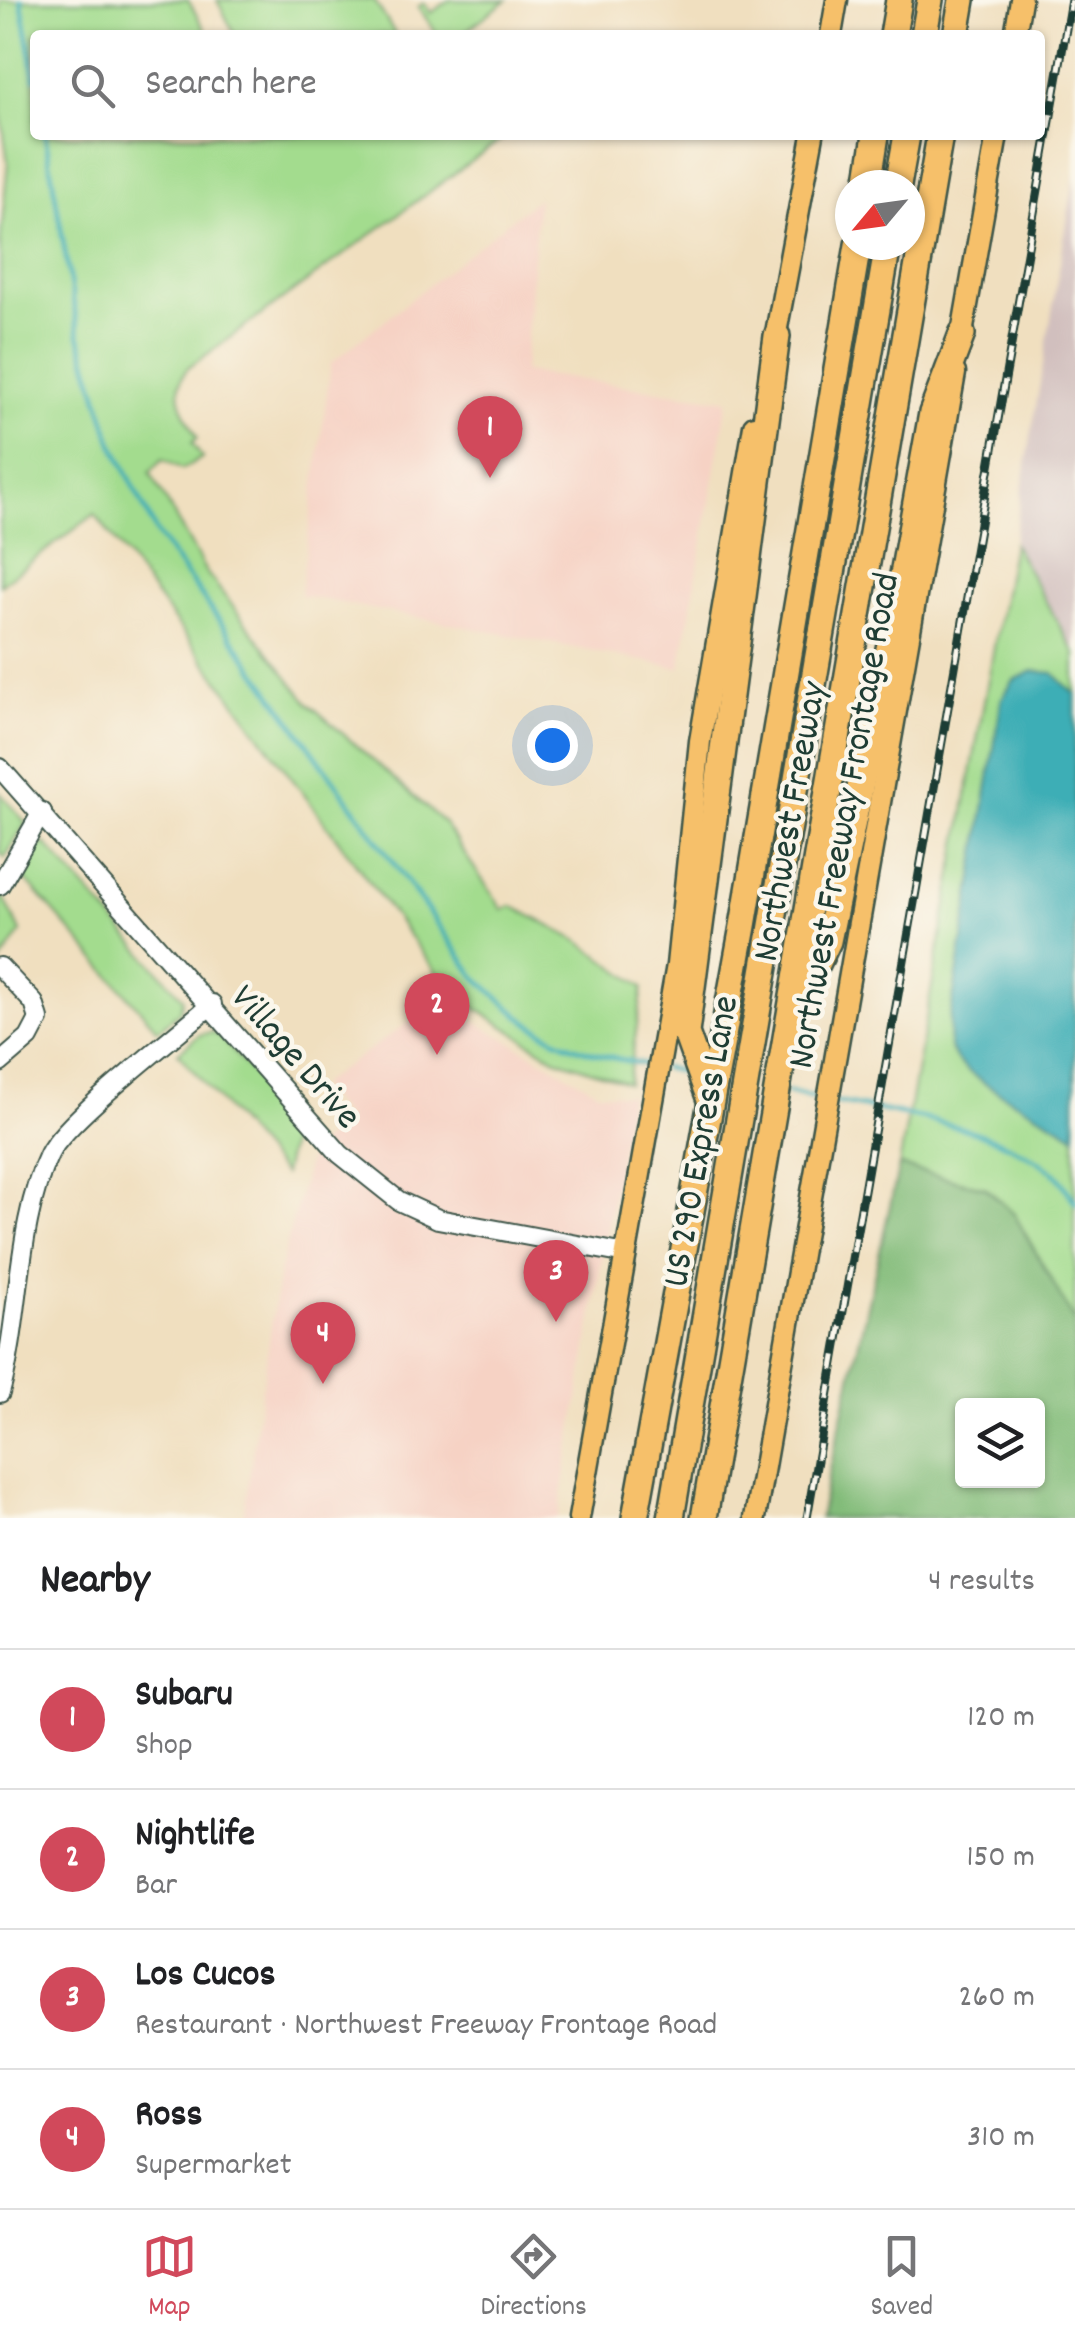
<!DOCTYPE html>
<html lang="en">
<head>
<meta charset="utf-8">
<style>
	body { margin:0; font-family:Dekko,sans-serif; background:#f6f6f6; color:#202124 }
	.controls { position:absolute; right:30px; bottom:30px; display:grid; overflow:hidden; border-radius:10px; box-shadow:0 2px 8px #0004 }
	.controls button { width:90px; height:90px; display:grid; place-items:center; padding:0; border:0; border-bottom:2px solid #e0e0e0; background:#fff; color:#202124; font:50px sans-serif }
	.compass { position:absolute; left:835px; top:170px; width:90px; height:90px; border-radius:50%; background:#fff; box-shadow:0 2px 8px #0004; rotate:241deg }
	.you { position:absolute; left:552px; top:745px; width:35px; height:35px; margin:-25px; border:8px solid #fff; border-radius:50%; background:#1a73e8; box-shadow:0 0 0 15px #1a73e833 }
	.badge { display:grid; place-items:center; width:65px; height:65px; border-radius:50%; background:#d1495b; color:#fff; font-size:32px; font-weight:700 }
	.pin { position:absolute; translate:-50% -82px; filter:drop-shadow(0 2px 5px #0008) }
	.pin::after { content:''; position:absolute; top:52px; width:35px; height:30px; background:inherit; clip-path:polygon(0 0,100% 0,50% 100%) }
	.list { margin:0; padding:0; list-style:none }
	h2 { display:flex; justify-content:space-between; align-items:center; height:130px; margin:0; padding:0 40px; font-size:42px }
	h2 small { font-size:32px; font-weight:400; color:#757577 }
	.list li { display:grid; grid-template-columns:65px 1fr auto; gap:30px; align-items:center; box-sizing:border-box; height:140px; padding:0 40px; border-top:2px solid #e0e0e0 }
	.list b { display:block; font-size:38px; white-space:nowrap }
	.list p { margin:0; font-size:32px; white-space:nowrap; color:#757577 }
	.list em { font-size:32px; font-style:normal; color:#757577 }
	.icon { flex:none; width:55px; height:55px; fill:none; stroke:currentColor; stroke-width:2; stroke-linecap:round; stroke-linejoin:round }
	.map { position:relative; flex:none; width:1075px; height:1518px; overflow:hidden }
	.search { position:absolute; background:#fff; box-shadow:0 2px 8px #0004; left:30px; right:30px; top:30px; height:110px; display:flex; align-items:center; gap:25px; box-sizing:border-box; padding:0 35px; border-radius:10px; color:#757577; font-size:38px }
	.sheet { height:690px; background:#fff }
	nav { display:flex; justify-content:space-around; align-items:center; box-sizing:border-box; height:140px; border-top:2px solid #e0e0e0; background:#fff; font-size:28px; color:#757577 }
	nav a { display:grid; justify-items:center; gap:5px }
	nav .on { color:#d1495b }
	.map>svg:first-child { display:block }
	.built { fill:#f6d2c4 }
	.industrial { fill:#d1bfbe }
	.green { fill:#a3dc8e; stroke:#618c61; stroke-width:2.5 }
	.forest { fill:#82bc79; stroke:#507c56; stroke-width:2.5; fill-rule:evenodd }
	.water { fill:#3daeb6; stroke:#2e7675; stroke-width:2.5 }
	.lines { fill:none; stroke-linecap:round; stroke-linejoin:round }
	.stream { stroke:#3daeb6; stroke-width:5 }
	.minor-casing { stroke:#3e5549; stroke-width:22 }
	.major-casing { stroke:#3e5549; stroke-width:25 }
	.highway-casing { stroke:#3e5549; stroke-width:30 }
	.minor { stroke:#fff; stroke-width:18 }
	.major { stroke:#f6c06b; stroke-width:20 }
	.highway { stroke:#f6c06b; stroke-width:25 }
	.rail-casing { stroke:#1f3d34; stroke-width:9 }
	.rail { stroke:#fbf7ec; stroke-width:5; stroke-dasharray:15; stroke-linecap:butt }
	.labels { text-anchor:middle; stroke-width:9; stroke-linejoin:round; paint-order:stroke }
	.street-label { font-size:38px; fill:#1f3d34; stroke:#fbf7ec }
</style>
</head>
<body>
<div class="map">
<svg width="1075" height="1518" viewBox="0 0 1075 1518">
	<rect width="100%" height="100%" fill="#fbf7ec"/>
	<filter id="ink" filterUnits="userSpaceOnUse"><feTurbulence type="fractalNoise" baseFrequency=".01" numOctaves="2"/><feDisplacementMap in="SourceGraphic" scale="20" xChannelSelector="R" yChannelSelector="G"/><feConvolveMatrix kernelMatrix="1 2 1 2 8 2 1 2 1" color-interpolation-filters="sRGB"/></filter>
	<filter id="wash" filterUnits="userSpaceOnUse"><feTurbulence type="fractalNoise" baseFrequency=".0048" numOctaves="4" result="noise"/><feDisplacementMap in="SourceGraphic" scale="40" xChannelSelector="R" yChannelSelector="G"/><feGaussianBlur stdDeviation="2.25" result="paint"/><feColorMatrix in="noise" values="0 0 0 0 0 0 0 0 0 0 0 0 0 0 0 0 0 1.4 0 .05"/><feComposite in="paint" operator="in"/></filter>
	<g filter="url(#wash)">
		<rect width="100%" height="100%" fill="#f0dfbf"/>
		<g class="built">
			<path d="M538,198L524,372L728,400L680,668L300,595L331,363Z"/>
			<path d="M439,1001L598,1092L630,1095L558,1518H243L279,1272L311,1151L347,1120L319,1085Z"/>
		</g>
		<path class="industrial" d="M1075,174V653L1013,544Z"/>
		<g class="green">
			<path d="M0,0H188L208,35H35V135H507L187,369C169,392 186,415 197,438L192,443L202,458L182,469L163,459L150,472L206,572L309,704L443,822L503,910L512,906L580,942L643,987L628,1083L554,1058L452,993L95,514L0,585V245L8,162L0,107Z"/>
			<path d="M217,0H374L396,35H235Z"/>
			<path d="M449,0H507L460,35H438L418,7L424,3L431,13Z"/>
			<path d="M1013,544L1075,653V1322L1014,1214L986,1188L899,1166Z"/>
			<path d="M0,793L26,823L5,858L0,853Z"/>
			<path d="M45,843L183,998L180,1011L158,1030L19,872L35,847Z"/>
			<path d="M0,890L21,932L0,963Z"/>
			<path d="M211,1032L220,1036L294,1122L283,1174L178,1053L199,1035Z"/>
		</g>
		<path class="forest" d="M899,1166L986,1188L1014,1214L1075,1322V1518H819ZM962,1406H1038V1480H962Z"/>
		<path class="water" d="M1033,671L1053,673L1075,694V1136C1044,1114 963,1081 951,1050C948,1041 950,1028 950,1018L1002,698L1014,680Z"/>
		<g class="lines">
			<g class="stream">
				<path d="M21,0L35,79"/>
				<path d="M45,135L79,335L111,440L157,534L474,975C543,1041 560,1048 654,1066"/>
				<path d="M664,1068L693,1074"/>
				<path d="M787,1092L820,1099"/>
				<path d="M831,1101C903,1115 992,1125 1052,1171C1061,1178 1068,1192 1075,1202"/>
			</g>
		</g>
	</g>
	<g filter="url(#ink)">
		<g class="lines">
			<defs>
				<g id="minor">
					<path d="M0,768L340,1154L399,1201L438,1219L626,1254"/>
					<path d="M0,885L42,812"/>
					<path d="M0,967L34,1003L39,1019L29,1038L0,1063"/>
					<path d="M0,1393C21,1319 16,1223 49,1154C66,1119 177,1035 212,1004"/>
				</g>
				<g id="major">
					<path d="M831,35L837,0"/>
					<path d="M1015,35L1021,0"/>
					<path d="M960,345L997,135"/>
					<path d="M773,349L813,135"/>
					<path d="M579,1518L677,965L700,741L754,426"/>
					<path d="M755,1518L955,373"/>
				</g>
				<g id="highway">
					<path d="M893,35L899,0"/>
					<path d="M924,35L930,0"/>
					<path d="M956,35L962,0"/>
					<path d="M868,185L876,135"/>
					<path d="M898,185L907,135"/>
					<path d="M805,989L828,941L894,625L932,413L962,334"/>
					<path d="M709,1097L686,1033L777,336"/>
					<path d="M635,1518L743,926L858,245"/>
					<path d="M671,1518L888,245"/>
					<path d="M704,1518L940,135"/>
				</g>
			</defs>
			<use href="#minor" class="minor-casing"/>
			<use href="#major" class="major-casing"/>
			<use href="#highway" class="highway-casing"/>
			<use href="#minor" class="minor"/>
			<use href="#major" class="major"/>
			<use href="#highway" class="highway"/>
			<defs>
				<path id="rail" d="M807,1518L1071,0"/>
			</defs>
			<use href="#rail" class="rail-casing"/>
			<use href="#rail" class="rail"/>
		</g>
	</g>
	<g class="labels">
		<g class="street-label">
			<text transform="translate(841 820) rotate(-80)" y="13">Northwest Freeway Frontage Road</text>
			<text transform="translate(787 821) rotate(-80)" y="13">Northwest Freeway</text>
			<text transform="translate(298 1055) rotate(49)" y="13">Village Drive</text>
			<text transform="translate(698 1141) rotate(-80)" y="13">US 290 Express Lane</text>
		</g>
	</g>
</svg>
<div class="controls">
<button><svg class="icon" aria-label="layers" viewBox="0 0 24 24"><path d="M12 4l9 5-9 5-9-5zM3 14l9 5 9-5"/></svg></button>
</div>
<svg class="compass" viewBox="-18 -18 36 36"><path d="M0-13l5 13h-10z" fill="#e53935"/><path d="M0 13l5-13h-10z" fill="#757577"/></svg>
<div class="you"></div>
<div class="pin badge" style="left:490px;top:478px">1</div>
<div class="pin badge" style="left:437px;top:1055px">2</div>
<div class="pin badge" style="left:556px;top:1322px">3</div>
<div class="pin badge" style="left:323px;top:1384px">4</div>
<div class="search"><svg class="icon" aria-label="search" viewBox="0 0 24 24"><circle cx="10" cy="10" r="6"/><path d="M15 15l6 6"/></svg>Search here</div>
</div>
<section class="sheet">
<h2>Nearby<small>4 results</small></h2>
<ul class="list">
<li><span class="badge">1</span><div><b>Subaru</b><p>Shop</p></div><em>120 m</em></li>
<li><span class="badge">2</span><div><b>Nightlife</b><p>Bar</p></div><em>150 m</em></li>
<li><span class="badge">3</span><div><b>Los Cucos</b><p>Restaurant · Northwest Freeway Frontage Road</p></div><em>260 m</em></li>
<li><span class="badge">4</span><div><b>Ross</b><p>Supermarket</p></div><em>310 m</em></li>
</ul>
</section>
<nav>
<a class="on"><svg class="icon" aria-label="map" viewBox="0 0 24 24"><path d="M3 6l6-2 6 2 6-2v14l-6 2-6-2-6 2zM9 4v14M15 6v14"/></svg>Map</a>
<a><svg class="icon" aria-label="directions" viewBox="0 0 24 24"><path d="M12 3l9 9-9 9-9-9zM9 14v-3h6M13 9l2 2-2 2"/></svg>Directions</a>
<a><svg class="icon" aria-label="saved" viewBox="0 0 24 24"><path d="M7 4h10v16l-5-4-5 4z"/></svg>Saved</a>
</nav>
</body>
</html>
